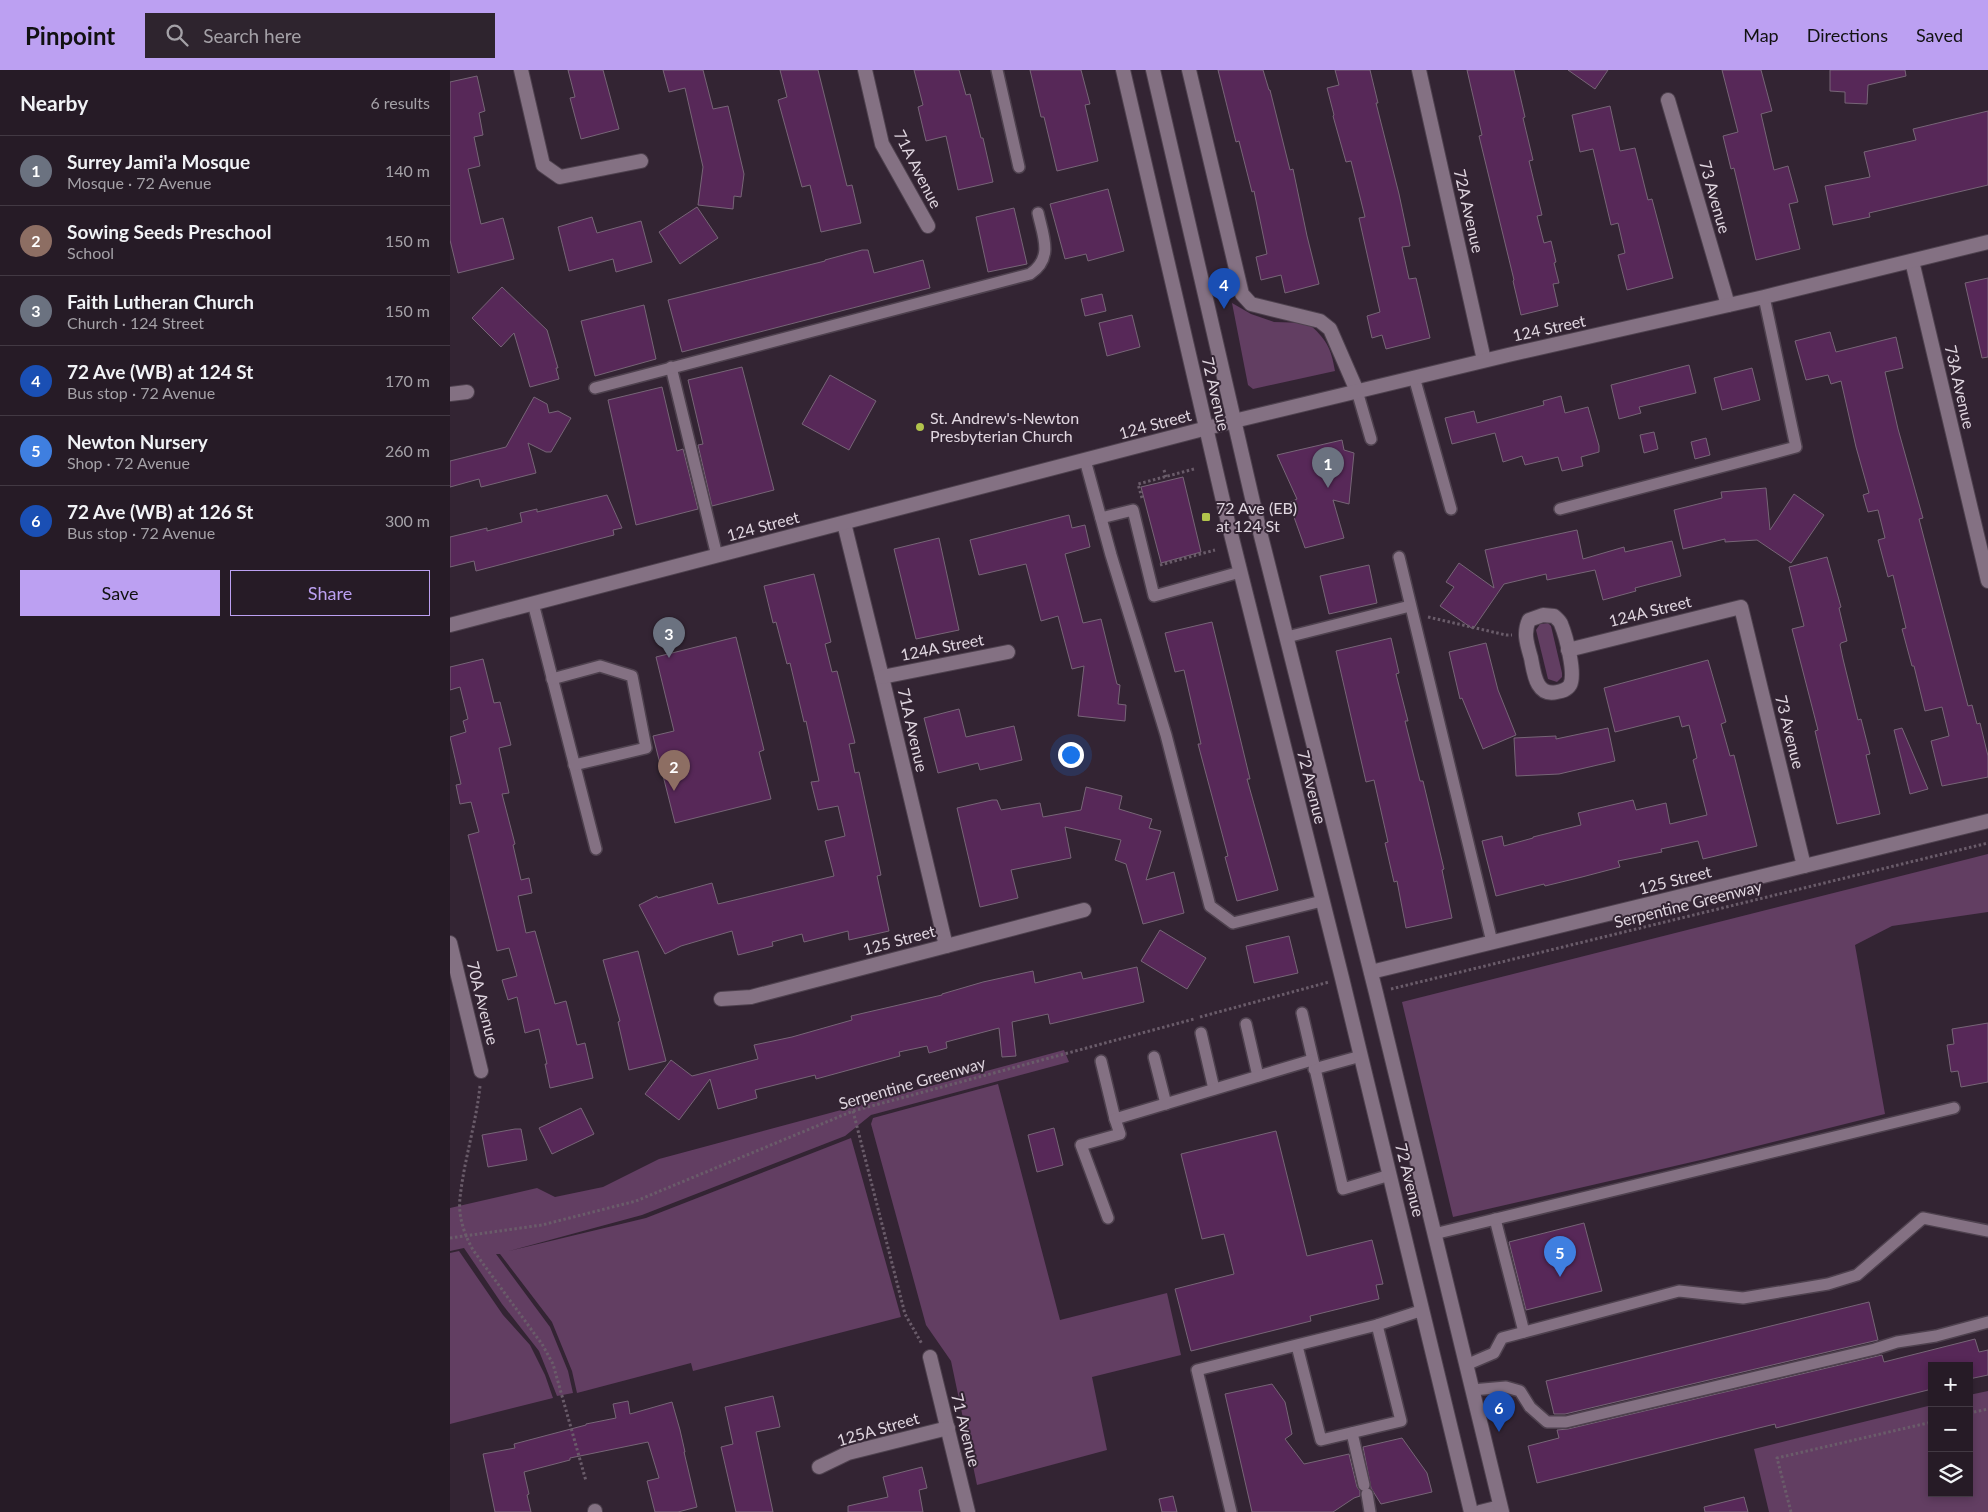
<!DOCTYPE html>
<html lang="en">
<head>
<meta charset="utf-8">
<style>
	body { margin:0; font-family:Lato,sans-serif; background:#2e242e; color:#f1f3f6 }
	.controls { position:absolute; right:15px; bottom:15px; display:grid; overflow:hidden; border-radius:0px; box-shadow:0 2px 8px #0003 }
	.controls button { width:45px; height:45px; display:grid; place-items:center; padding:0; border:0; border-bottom:1px solid #423943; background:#261b26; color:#f1f3f6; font:25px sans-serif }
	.you { position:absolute; left:620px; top:684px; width:18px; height:18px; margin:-12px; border:4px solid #fff; border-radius:50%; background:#1a73e8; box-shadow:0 0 0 8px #1a73e833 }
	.badge { display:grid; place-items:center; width:32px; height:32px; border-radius:50%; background:#bca0f2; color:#fff; font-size:16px; font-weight:700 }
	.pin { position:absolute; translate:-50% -41px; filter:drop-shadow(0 1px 2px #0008) }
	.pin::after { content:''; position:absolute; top:26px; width:18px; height:15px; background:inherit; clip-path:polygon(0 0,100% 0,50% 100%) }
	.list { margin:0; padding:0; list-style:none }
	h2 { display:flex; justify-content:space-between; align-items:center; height:65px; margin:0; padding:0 20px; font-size:21px }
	h2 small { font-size:16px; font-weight:400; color:#a4a1a7 }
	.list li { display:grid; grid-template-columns:32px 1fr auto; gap:15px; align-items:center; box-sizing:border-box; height:70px; padding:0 20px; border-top:1px solid #423943 }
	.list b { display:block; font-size:19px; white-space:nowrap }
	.list p { margin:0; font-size:16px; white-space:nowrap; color:#a4a1a7 }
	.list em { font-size:16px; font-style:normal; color:#a4a1a7 }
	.actions { display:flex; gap:10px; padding:15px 20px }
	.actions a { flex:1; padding:11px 0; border:1px solid #bca0f2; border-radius:0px; text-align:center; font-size:18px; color:#bca0f2 }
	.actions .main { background:#bca0f2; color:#111 }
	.icon { flex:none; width:28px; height:28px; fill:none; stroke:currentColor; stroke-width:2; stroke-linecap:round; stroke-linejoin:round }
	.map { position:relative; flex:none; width:1538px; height:1442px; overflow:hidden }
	header { display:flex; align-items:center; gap:30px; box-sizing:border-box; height:70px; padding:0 25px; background:#bca0f2; color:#111 }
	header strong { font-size:24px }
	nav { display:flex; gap:28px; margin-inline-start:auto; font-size:18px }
	.search { width:350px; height:45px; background:#2e242e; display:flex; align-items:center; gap:12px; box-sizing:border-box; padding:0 18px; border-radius:0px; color:#a4a1a7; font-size:19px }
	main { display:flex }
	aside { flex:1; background:#261b26 }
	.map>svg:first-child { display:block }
	.green { fill:#623e62 }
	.building { fill:#572858; stroke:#776577 }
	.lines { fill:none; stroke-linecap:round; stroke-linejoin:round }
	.service-casing { stroke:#4e414e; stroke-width:14 }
	.minor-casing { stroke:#4e414e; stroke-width:16 }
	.tertiary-casing { stroke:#4e414e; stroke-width:16 }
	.secondary-casing { stroke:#4e414e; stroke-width:16 }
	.path { stroke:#6a5c6a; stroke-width:3; stroke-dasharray:2.5 2.5; stroke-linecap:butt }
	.service { stroke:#847183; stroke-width:11 }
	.minor { stroke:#847183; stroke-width:14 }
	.tertiary { stroke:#847183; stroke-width:14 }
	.secondary { stroke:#847183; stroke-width:14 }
	.poi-dot { fill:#b2c34c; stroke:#332433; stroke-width:2 }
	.labels { text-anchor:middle; stroke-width:4; stroke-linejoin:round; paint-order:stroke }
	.street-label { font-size:16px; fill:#e0d6e0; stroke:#332433 }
	.poi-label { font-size:16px; fill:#e0d6e0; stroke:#332433; text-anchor:start }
</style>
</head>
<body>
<header>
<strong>Pinpoint</strong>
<div class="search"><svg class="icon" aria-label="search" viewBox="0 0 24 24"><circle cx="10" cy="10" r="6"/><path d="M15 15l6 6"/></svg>Search here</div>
<nav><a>Map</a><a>Directions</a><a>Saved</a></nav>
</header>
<main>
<aside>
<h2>Nearby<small>6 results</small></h2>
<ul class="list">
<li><span class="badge" style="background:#6b7280">1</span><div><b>Surrey Jami'a Mosque</b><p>Mosque · 72 Avenue</p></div><em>140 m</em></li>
<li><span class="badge" style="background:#8d6e63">2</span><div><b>Sowing Seeds Preschool</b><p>School</p></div><em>150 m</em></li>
<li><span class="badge" style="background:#6b7280">3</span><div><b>Faith Lutheran Church</b><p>Church · 124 Street</p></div><em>150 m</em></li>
<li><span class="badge" style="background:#1a4fb4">4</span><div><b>72 Ave (WB) at 124 St</b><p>Bus stop · 72 Avenue</p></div><em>170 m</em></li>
<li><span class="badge" style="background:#3f7fe0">5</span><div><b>Newton Nursery</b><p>Shop · 72 Avenue</p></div><em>260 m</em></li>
<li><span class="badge" style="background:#1a4fb4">6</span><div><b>72 Ave (WB) at 126 St</b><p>Bus stop · 72 Avenue</p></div><em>300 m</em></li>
</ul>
<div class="actions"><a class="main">Save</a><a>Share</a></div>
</aside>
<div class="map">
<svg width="1538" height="1442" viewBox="0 0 1538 1442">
	<rect width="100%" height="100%" fill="#332433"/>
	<g class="green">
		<path d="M782,233L801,244L824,252L858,253C876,269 881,277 885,301L803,319L798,315Z"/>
		<path d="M1098,553L1101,556L1112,603V607L1107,612L1098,609L1086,560L1090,554Z"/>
		<path d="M1538,784V842L1442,856L1405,875L1435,1044L1255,1089L1003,1147L952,932Z"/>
		<path d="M614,980L619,992L421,1045L395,1066L192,1145L59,1181L196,1148L401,1068L451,1247L243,1301L241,1293L127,1323L122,1301L102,1252L50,1184H46L100,1257L118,1301L123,1323L107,1326L89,1281L52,1234L14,1178L0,1181V1138L87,1118L105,1127L153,1117L209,1089Z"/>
		<path d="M548,1014L610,1250L717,1223L731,1285L642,1307L657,1380L527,1415L501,1291L476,1255L421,1054L423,1048Z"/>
		<path d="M9,1181L53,1245L80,1275L95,1305L103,1328L0,1354V1183Z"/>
		<path d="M1538,1321V1442H1319L1304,1379L1482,1335V1423H1519V1325Z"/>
	</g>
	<g class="building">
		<path d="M118,0H153L169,59L131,69L120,28L125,27Z"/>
		<path d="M213,0H253L263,39L278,36L294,104L291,127L284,126L283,139L248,135L253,97L235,18L219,22Z"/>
		<path d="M330,0H368L397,116L402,115L411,153L371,162L360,115L352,117L328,30L337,27Z"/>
		<path d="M464,0H509L516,25L520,24L531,68H533L543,112L508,120L496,66L476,71L468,37L473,35Z"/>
		<path d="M580,0H631L640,34L635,35L648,91L607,101L594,47H591Z"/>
		<path d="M768,0H813L819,20H820L840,100L843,99L857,166L869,214L835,223L831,205L811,210L806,187L817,184L804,121L802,122L789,71L786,72Z"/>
		<path d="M885,0H920L928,33H926L949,124L960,176L952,177L959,209L966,208L980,268L936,279L932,265L922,268L917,246L930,242L909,148L915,147L901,91L896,92L883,46L884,45L877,18L889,15Z"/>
		<path d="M1017,0H1064L1075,47L1073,48L1083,90L1079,91L1092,145L1087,146L1094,173L1101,171L1106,192L1104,193L1109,213L1103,214L1108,236L1071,245L1063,211L1064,210L1029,66L1032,65Z"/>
		<path d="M1118,0H1158L1145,19Z"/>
		<path d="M1272,0H1311L1322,41L1311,44L1324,100L1338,96L1348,132L1339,134L1350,179L1306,190L1284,98L1281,99L1273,66L1288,62Z"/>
		<path d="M1380,0H1455L1456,6L1418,15L1417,34L1395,33V22L1380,21Z"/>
		<path d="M27,6L35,41L29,43L33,65L24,67L30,96L18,99L31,154L53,148L64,189L8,203L0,170V12Z"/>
		<path d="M1160,36L1170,81L1185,78L1198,130L1202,129L1223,208L1177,220L1168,185L1175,183L1168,153L1161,155L1143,79L1130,82L1122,45Z"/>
		<path d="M1538,41V115L1419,143L1420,147L1383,155L1375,116L1420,107L1414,82L1466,70L1463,59Z"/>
		<path d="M658,119L674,181L638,191L636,184L615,189L600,134Z"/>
		<path d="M247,137L268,168L230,194L209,162Z"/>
		<path d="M564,138L577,194L538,202L526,147Z"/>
		<path d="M142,147L147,163L191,151L202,192L166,202L163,189L119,201L108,157Z"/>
		<path d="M412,180H418L424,203L473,190L480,218L232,282L218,230L375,191V190Z"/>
		<path d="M1538,208V287L1532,288L1515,213Z"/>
		<path d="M52,217L97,260L108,298H106L109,309L80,317L64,263L51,277L22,248Z"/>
		<path d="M652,224L656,241L635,246L631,229Z"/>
		<path d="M194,235L206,289L145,306L131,251Z"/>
		<path d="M682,245L690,277L657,286L649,253Z"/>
		<path d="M1380,262L1386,282L1446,267L1453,298L1435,302L1448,359L1473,448L1469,449L1518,636L1522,635L1527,654L1530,653L1538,686V707L1492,716L1481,671L1499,666L1492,637L1475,641L1464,596H1462L1452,559L1456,558L1443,505L1438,507L1428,470L1435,468L1428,440L1418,442L1413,425L1419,423L1406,377L1391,311L1381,314L1378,305L1356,310L1345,271Z"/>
		<path d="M1239,295L1246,323L1189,337L1191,343L1169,349L1161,315Z"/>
		<path d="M292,297L324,420L262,436L248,375L253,374L238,310Z"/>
		<path d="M1302,298L1310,330L1272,340L1264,308Z"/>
		<path d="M380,305L426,331L399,380L352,354Z"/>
		<path d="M212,317L227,381L233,379L248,439L186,455L158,330Z"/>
		<path d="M1111,326L1115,343L1138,337L1149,376V382L1131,387L1133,396L1112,401L1108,387L1075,395L1072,386L1053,392L1045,363L1002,374L995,348L1024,341L1027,353L1094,335L1093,331Z"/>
		<path d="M84,327L97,334L99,343L108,341L121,348L101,382H96L78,373L86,403L31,417L29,409L0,417V391L56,377Z"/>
		<path d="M1204,362L1208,379L1194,383L1190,365Z"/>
		<path d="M1256,368L1260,385L1245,389L1241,372Z"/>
		<path d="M892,370L894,380L904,383L899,434L883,430L894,468L855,478L839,433L847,429L827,385Z"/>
		<path d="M733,407L751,482L711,493L691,417Z"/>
		<path d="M1316,418L1320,460L1344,424L1374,445L1341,493L1307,470L1275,472V469L1233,479L1224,440L1272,428L1271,422Z"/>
		<path d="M157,425L172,458L163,460L164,465L26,501L24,491L0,497V467L37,458V461L72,452L70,443L87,439V442Z"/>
		<path d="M619,445L622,458L635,455L640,477L615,484L633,553L651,549L667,614L670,615L668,634L676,635L675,651L628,646L634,596L622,599L608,546L591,551L576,494L529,505L520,470Z"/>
		<path d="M1127,460L1133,489L1174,477L1175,482L1222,471L1231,506L1185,518L1186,521L1153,530L1145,500L1097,510L1096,504L1054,514L1023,559L990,536L1004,517L996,512L1009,493L1044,518L1035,480Z"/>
		<path d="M489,468L509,560L466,569L444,479Z"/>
		<path d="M1377,487L1391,537L1389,538L1397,571L1391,573L1390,575L1393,589L1408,650L1411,649L1420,684L1416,685L1430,744L1387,754L1365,661L1368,660L1342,559L1354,556L1339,497Z"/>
		<path d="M919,495L927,533L879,544L870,506Z"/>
		<path d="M364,504L381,572L375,574L382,602L387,601L405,673L399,674L405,703L409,702L431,805L427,806L439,861L399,870L398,861L354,872L352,864L322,872L323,876L288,885L282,861L231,876L215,884L189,835L207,826L208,828L262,813L268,834L384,806L375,771L395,766L388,736L368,740L361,712L369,711L356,651L354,652L340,593L337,594L326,552L323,553L314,516Z"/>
		<path d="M762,552L800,709H797L828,820L787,831L775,787L778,786L748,674H751L734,600L725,602L715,563Z"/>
		<path d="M286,567L314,680L309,682L321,729L225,753L203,666L224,661L206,587Z"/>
		<path d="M941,568L949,603L946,604L958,651H955L970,711H973L994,799L992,800L1002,848L956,858L947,811L944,812L935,773L938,772L924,710L916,712L886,581Z"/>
		<path d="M1036,573L1048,620L1066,665L1033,679L1012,628L1010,629L999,582Z"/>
		<path d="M33,589L44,633L50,632L61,675L49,678L59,723L52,724L65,774L63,775L71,810L79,808L82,823L68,826L76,863L85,861L105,934L116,931L127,975L135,973L143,1008L100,1018L95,994H97L89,959L75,963L67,927L58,930L52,910L67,906L59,878L47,881L18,765L29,762L21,732L10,734L6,715L11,714L0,667L16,662L13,651L18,649L10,617L0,620V597Z"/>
		<path d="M1258,590L1276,652L1271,654L1280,686L1284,685L1307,776L1253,789L1248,771L1211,779L1212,782L1168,791L1170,797L1132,807L1095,816L1094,814L1046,826L1032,771L1052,766L1054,776L1083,768V767L1131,755L1128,743L1183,730L1186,740L1216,733L1220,754L1257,745L1243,690L1247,688L1239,655L1232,657L1229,646L1165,662L1154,618Z"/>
		<path d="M509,639L516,667L564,656L572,690L530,700L528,693L488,703L474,648Z"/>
		<path d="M1158,658L1165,691L1109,704L1066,706L1064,668L1106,666V669Z"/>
		<path d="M1452,658L1478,719L1460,724L1444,660Z"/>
		<path d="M636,717L672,726L669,739L702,749L699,758L711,761L696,810L724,802L734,843L693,854L676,794L665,790L671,770L615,757L621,788L561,800L568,828L530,837L507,738L542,730H547L551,740L590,733L593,747L631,740Z"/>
		<path d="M710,860L756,888L737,919L691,891Z"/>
		<path d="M839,866L848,903L804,913L796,876Z"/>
		<path d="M188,881L216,991L179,1000L168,952L170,951L153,890Z"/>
		<path d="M687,897L694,932L600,954L598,944L562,952L566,986L552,987L549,958L496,972L497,978L479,983L477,976L449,982L450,986L366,1009L365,1005L305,1020L307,1028L268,1039L260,1009L229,1050L195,1024L221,990L242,1006L308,989L304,975L342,967L402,950L401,946L492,925V924L533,912L583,901L585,913L631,902L633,909Z"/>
		<path d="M1538,953V1012L1511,1017L1508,1001L1501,1002L1497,975L1504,974L1502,959Z"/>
		<path d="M131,1038L144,1064L102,1084L89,1058Z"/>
		<path d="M604,1058L613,1095L587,1102L578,1065Z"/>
		<path d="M65,1059H71L77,1090L38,1097L32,1065Z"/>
		<path d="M826,1061L857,1186L922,1170L933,1214L926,1215L929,1229L860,1246L861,1251L741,1281L725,1219L784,1204L774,1164L752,1169L731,1084Z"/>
		<path d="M1134,1153L1152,1221L1076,1240L1059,1172Z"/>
		<path d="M1419,1232L1428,1270L1115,1344H1104L1096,1311Z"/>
		<path d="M1525,1269L1529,1282L1538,1280V1305L1519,1309V1296H1482V1319L1326,1358L1325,1354L1087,1413L1078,1376L1109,1368L1107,1360L1118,1359L1432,1285L1434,1292Z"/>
		<path d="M822,1314L835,1332L842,1364L835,1369L854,1394L899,1384L907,1417L910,1421V1426L904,1428L883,1442H802L775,1324Z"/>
		<path d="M323,1326L330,1357L306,1362L323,1442H286L271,1377L283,1374L275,1337Z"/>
		<path d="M178,1331L180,1344L222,1332L230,1360L235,1382H234L247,1437L228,1442H205L197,1411L209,1408L198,1372L120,1388V1390L74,1402L79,1424L77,1425L81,1442H45L33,1384L65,1378L64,1374L136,1355V1354L166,1348L163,1334Z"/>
		<path d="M952,1368L977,1403L982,1422L931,1434L921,1418L913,1377Z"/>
		<path d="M472,1397L477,1418L469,1420L473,1442H398V1436L438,1427L433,1407Z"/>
		<path d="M723,1426L727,1442H712L709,1429Z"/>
		<path d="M1294,1427L1298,1442H1255L1254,1437Z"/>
	</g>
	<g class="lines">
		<defs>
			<g id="service">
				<path d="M547,0L569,97"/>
				<path d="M221,297L267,486"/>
				<path d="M964,307L1001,439"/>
				<path d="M145,318L580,204C604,188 593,166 588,143"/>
				<path d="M907,321L921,369"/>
				<path d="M635,390L661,485L716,665L760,836L783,853L872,831"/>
				<path d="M1110,439L1346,377L1314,227"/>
				<path d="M651,448L683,440L704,526L790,502"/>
				<path d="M949,487L1042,872"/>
				<path d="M83,533L146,779"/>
				<path d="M837,567L960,536"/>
				<path d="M102,609L150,596L182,606L196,678L124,695"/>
				<path d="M852,943L893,1119L940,1105"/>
				<path d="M796,954L808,1006"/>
				<path d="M751,963L764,1019"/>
				<path d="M704,987L716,1034"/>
				<path d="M651,991L665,1049"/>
				<path d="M864,999L911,986"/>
				<path d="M658,1148L631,1075L670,1064L665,1049L862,990"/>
				<path d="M1045,1149L1074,1262"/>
				<path d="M984,1164L1504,1038"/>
				<path d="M847,1276L871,1370L951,1351L927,1255"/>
				<path d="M1016,1295L1044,1283L1052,1268L1229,1221L1293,1228L1378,1214L1407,1205L1473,1148L1538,1161"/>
				<path d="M1022,1320L1056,1317L1070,1321L1080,1337L1097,1352H1116L1425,1279L1447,1272L1486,1266L1538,1252"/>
				<path d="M902,1363L914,1415"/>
				<path d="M917,1424L920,1442"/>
				<path d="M781,1442L747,1300L927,1255L973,1240"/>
			</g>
			<g id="minor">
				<path d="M71,0L93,95L110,107L191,91"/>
				<path d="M415,0L432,74L478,156"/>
				<path d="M739,0L792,224L801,234L870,251L880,259L907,321"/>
				<path d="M969,0L1034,290"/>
				<path d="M1218,30L1278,235"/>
				<path d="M1462,191L1538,511"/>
				<path d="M0,324L17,322"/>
				<path d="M394,453L432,607L496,876"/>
				<path d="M1093,545L1104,546C1106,548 1110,551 1111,554C1116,566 1126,604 1120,615C1117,620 1112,621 1107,622C1086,627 1084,603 1081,588C1077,574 1073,563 1079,550Z"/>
				<path d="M1118,580L1291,537L1354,796"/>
				<path d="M432,607L558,582"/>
				<path d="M0,873L31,1001"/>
				<path d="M921,902L1538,751"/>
				<path d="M271,929L301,927L634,840"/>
				<path d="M480,1287L518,1442"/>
				<path d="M369,1397L398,1383L498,1358"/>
				<path d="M145,1441V1442"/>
				<path d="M1030,1442L1050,1437"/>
			</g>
			<path id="tertiary" d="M0,555L784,351L1058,285L1314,227L1538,172"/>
			<g id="secondary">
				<path d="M673,0L777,448L892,908L1021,1442"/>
				<path d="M703,0L809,458L926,923L1052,1442"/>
			</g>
		</defs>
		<use href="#service" class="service-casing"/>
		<use href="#minor" class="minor-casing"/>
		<use href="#tertiary" class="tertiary-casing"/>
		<use href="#secondary" class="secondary-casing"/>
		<g class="path">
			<path d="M714,400L716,407"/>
			<path d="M692,428L688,414L744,399"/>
			<path d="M710,495L765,480"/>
			<path d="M978,547L1056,565H1062"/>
			<path d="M941,919L1538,773"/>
			<path d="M750,947L879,912"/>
			<path d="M30,1016C26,1054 14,1090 10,1128C8,1146 14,1164 23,1180L92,1274L103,1294L136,1411"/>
			<path d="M403,1041L455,1244L472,1274"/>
			<path d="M0,1168L92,1155L186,1131L403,1041L744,949"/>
			<path d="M1519,1343L1538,1339"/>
			<path d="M1341,1442L1327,1388L1482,1352"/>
		</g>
		<use href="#service" class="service"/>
		<use href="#minor" class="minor"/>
		<use href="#tertiary" class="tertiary"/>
		<use href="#secondary" class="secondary"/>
	</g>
	<g class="poi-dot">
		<circle cx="470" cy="357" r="5"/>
		<rect x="751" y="442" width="10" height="10" rx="2.5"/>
	</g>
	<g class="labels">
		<g class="street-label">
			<text transform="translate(468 99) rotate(63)" y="6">71A Avenue</text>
			<text transform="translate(1265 127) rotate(74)" y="6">73 Avenue</text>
			<text transform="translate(1019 141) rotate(77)" y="6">72A Avenue</text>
			<text transform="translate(1099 258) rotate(-12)" y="6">124 Street</text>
			<text transform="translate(1510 317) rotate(77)" y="6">73A Avenue</text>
			<text transform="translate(766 324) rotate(77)" y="6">72 Avenue</text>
			<text transform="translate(705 354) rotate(-15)" y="6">124 Street</text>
			<text transform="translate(313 456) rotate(-15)" y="6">124 Street</text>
			<text transform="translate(1200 541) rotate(-14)" y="6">124A Street</text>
			<text transform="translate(492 577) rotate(-11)" y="6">124A Street</text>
			<text transform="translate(463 660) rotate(77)" y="6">71A Avenue</text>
			<text transform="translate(1340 662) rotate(76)" y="6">73 Avenue</text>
			<text transform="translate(862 717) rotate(76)" y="6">72 Avenue</text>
			<text transform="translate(1225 810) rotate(-14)" y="6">125 Street</text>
			<text transform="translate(1238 834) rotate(-14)" y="6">Serpentine Greenway</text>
			<text transform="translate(449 870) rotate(-15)" y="6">125 Street</text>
			<text transform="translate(33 933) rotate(76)" y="6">70A Avenue</text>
			<text transform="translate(462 1013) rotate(-16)" y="6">Serpentine Greenway</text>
			<text transform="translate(960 1110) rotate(76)" y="6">72 Avenue</text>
			<text transform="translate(428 1359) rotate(-16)" y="6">125A Street</text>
			<text transform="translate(516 1360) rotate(76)" y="6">71 Avenue</text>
		</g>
		<g class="poi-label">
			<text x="480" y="354">St. Andrew's-Newton<tspan x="480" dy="18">Presbyterian Church</tspan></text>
			<text x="766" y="444">72 Ave (EB)<tspan x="766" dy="18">at 124 St</tspan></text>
		</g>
	</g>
</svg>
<div class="controls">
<button>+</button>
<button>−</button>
<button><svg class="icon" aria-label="layers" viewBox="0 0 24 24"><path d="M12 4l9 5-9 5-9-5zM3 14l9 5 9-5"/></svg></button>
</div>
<div class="you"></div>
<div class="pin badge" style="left:878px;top:418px;background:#6b7280">1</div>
<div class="pin badge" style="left:224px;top:721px;background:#8d6e63">2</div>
<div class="pin badge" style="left:219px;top:588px;background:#6b7280">3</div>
<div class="pin badge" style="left:774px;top:239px;background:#1a4fb4">4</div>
<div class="pin badge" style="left:1110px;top:1207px;background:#3f7fe0">5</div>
<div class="pin badge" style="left:1049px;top:1362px;background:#1a4fb4">6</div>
</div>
</main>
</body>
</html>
